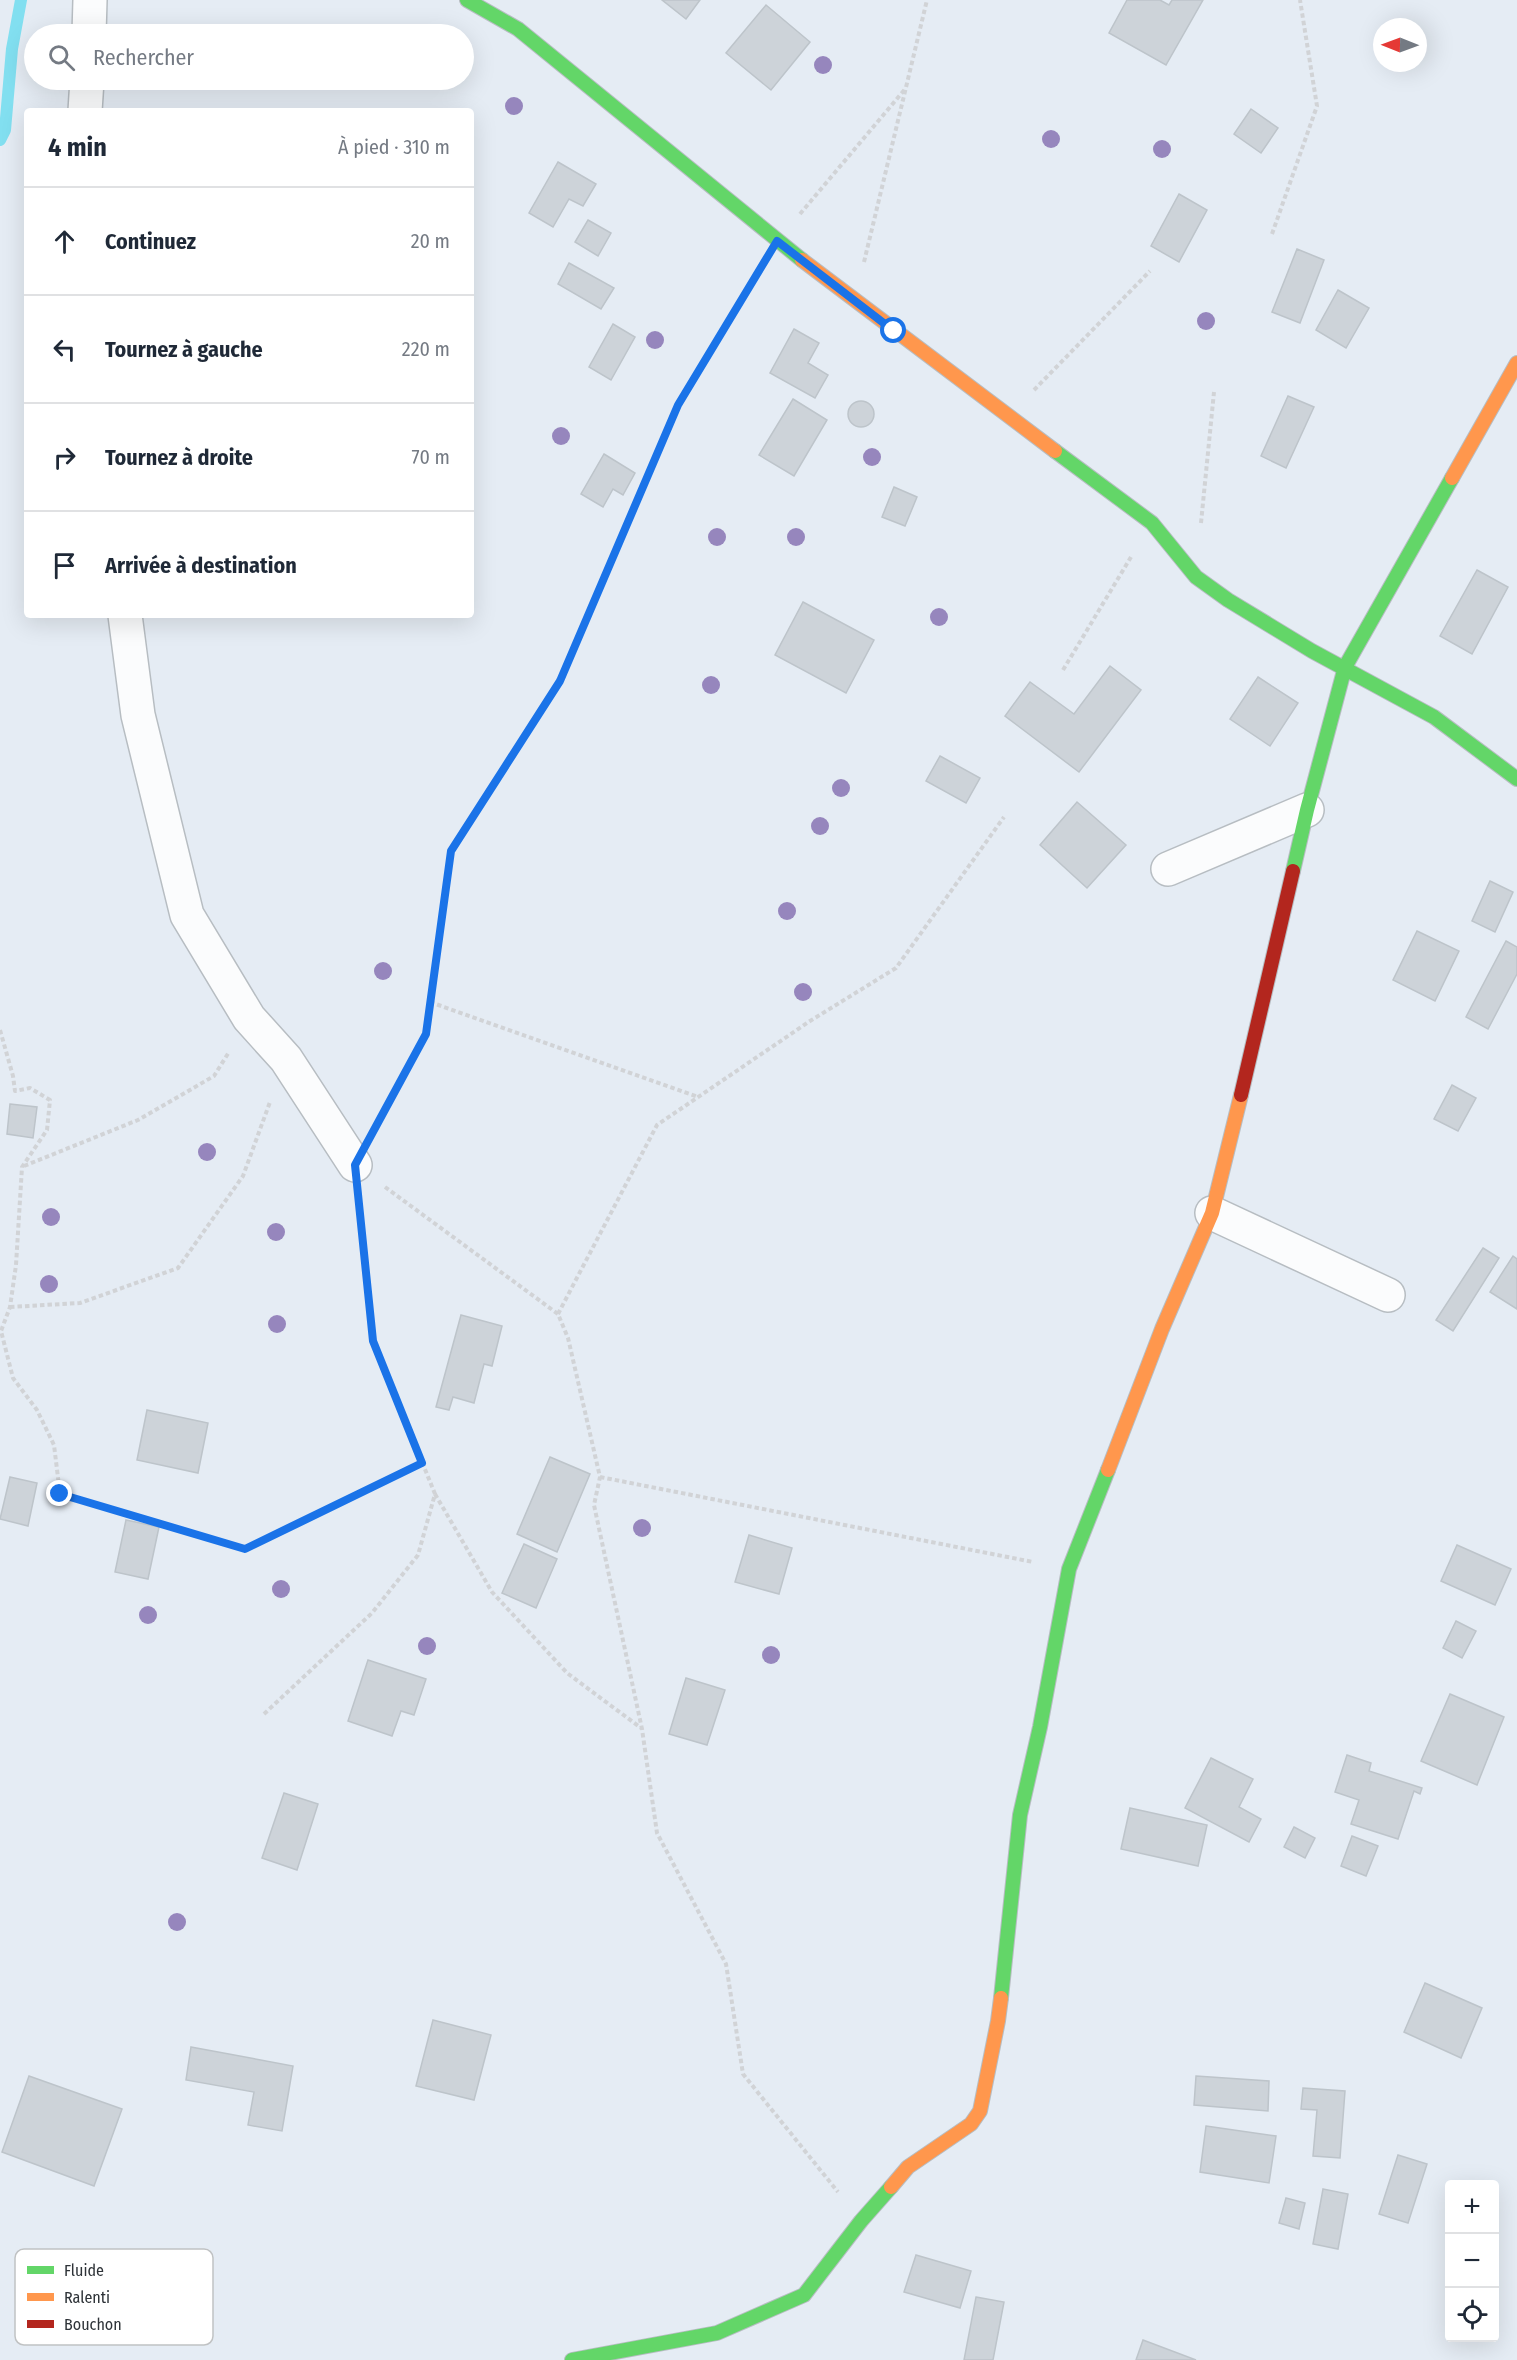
<!DOCTYPE html>
<html lang="fr">
<head>
<meta charset="utf-8">
<style>
	body { margin:0; font-family:"Fira Sans Condensed",sans-serif; background:#f6f6f7; color:#1f2937 }
	.controls { position:absolute; right:18px; bottom:18px; display:grid; overflow:hidden; border-radius:6px; box-shadow:0 6px 24px #0002 }
	.controls button { width:54px; height:54px; display:grid; place-items:center; padding:0; border:0; border-bottom:2px solid #e0e1e3; background:#fff; color:#1f2937; font:30px sans-serif }
	.compass { position:absolute; left:1373px; top:18px; width:54px; height:54px; border-radius:50%; background:#fff; box-shadow:0 6px 24px #0002; rotate:271deg }
	.stop { position:absolute; width:18px; height:18px; margin:-14px; border:4px solid #1a73e8; border-radius:50%; background:#fff }
	.stop.end { background:#1a73e8; border-color:#fff; box-shadow:0 2px 6px #0008 }
	.list { margin:0; padding:0; list-style:none }
	h2 { display:flex; justify-content:space-between; align-items:center; height:78px; margin:0; padding:0 24px; font-size:26px }
	h2 small { font-size:20px; font-weight:400; color:#747a83 }
	.list li { display:grid; grid-template-columns:39px 1fr auto; gap:18px; align-items:center; box-sizing:border-box; height:108px; padding:0 24px; border-top:2px solid #e0e1e3 }
	.list b { display:block; font-size:22px; white-space:nowrap }
	.list em { font-size:20px; font-style:normal; color:#747a83 }
	.icon { flex:none; width:33px; height:33px; fill:none; stroke:currentColor; stroke-width:2; stroke-linecap:round; stroke-linejoin:round }
	.map { position:relative; flex:none; width:1517px; height:2360px; overflow:hidden }
	.search { position:absolute; background:#fff; box-shadow:0 6px 24px #0002; left:24px; top:24px; width:450px; height:66px; display:flex; align-items:center; gap:15px; box-sizing:border-box; padding:0 21px; border-radius:33px; color:#747a83; font-size:22px }
	.panel { position:absolute; background:#fff; box-shadow:0 6px 24px #0002; left:24px; top:108px; width:450px; height:510px; border-radius:6px }
	.map>svg:first-child { display:block }
	.lines { fill:none; stroke-linecap:round; stroke-linejoin:round }
	.stream { stroke:#82dff0; stroke-width:12 }
	.building { fill:#cdd3d9; stroke:#bdc4ca; stroke-width:1.5 }
	.street-casing { stroke:#b7bdc2; stroke-width:36 }
	.fast-casing { stroke:#b7bdc2; stroke-width:16 }
	.slow-casing { stroke:#b7bdc2; stroke-width:16 }
	.jam-casing { stroke:#b7bdc2; stroke-width:16 }
	.path { stroke:#d1d3d6; stroke-width:4; stroke-dasharray:4.5 3; stroke-linecap:butt }
	.street { stroke:#fbfcfd; stroke-width:33 }
	.fast { stroke:#63d668; stroke-width:14 }
	.slow { stroke:#ff974d; stroke-width:14 }
	.jam { stroke:#b3261e; stroke-width:14 }
	.tree { fill:#9686bd }
	.route { stroke:#1a73e8; stroke-width:8 }
	.key { fill:#fff; stroke:#c0c2c3; stroke-width:1.5 }
	.key-label { font-size:16px; fill:#2e3338 }
</style>
</head>
<body>
<div class="map">
<svg width="1517" height="2360" viewBox="0 0 1517 2360">
	<rect width="100%" height="100%" fill="#e5ecf4"/>
	<g class="lines">
		<path class="stream" d="M0,140L5,130L12,49L21,0"/>
	</g>
	<g class="building">
		<path d="M662,0H700L686,19Z"/>
		<path d="M1127,0H1160L1169,5L1172,0H1203L1166,65L1109,33Z"/>
		<path d="M766,5L810,42L771,90L726,53Z"/>
		<path d="M1251,109L1278,128L1261,153L1234,134Z"/>
		<path d="M558,162L596,184L583,206L569,199L553,227L529,213Z"/>
		<path d="M1179,194L1207,210L1179,262L1151,246Z"/>
		<path d="M588,220L611,233L598,256L575,242Z"/>
		<path d="M1297,249L1324,260L1300,323L1272,312Z"/>
		<path d="M569,263L614,288L601,309L558,284Z"/>
		<path d="M1338,290L1369,308L1346,348L1316,330Z"/>
		<path d="M613,324L635,337L611,380L589,367Z"/>
		<path d="M794,329L819,343L808,363L828,375L815,398L770,373Z"/>
		<path d="M1288,396L1314,407L1286,468L1261,456Z"/>
		<path d="M793,399L827,420L794,476L759,455Z"/>
		<circle cx="861" cy="414" r="13"/>
		<path d="M604,454L635,473L623,495L613,489L603,507L581,494Z"/>
		<path d="M894,487L917,497L905,526L882,517Z"/>
		<path d="M1477,570L1508,587L1472,654L1440,636Z"/>
		<path d="M803,602L874,640L846,693L775,655Z"/>
		<path d="M1110,666L1141,690L1079,772L1005,716L1030,682L1074,714Z"/>
		<path d="M1258,677L1298,703L1270,746L1230,719Z"/>
		<path d="M940,756L980,778L966,803L926,781Z"/>
		<path d="M1077,802L1126,845L1087,888L1040,845Z"/>
		<path d="M1490,881L1513,892L1495,932L1472,921Z"/>
		<path d="M1417,931L1459,951L1435,1001L1393,980Z"/>
		<path d="M1506,941L1517,947V974L1488,1029L1466,1017Z"/>
		<path d="M1452,1085L1476,1098L1458,1131L1434,1119Z"/>
		<path d="M10,1104L37,1107L33,1138L7,1134Z"/>
		<path d="M1483,1248L1499,1258L1453,1331L1436,1320Z"/>
		<path d="M1513,1256L1517,1259V1309L1490,1292Z"/>
		<path d="M461,1315L502,1326L492,1366L484,1364L474,1403L453,1397L449,1410L436,1407Z"/>
		<path d="M147,1410L208,1423L198,1473L137,1460Z"/>
		<path d="M550,1457L590,1474L557,1552L517,1534Z"/>
		<path d="M10,1477L37,1483L28,1526L0,1519Z"/>
		<path d="M126,1520L159,1527L148,1579L115,1572Z"/>
		<path d="M749,1535L792,1548L779,1594L735,1582Z"/>
		<path d="M524,1544L557,1559L536,1608L502,1593Z"/>
		<path d="M1457,1545L1511,1569L1495,1605L1441,1581Z"/>
		<path d="M1456,1621L1476,1631L1462,1658L1443,1648Z"/>
		<path d="M368,1660L426,1679L414,1715L401,1711L392,1736L348,1721Z"/>
		<path d="M686,1678L725,1690L707,1745L669,1734Z"/>
		<path d="M1450,1694L1504,1717L1477,1785L1421,1761Z"/>
		<path d="M1347,1755L1371,1763L1369,1771L1422,1788L1420,1794L1414,1791L1398,1839L1351,1824L1359,1800L1335,1792Z"/>
		<path d="M1211,1758L1253,1779L1239,1807L1261,1819L1249,1842L1185,1808Z"/>
		<path d="M284,1793L318,1804L297,1870L262,1858Z"/>
		<path d="M1130,1808L1207,1825L1198,1866L1121,1849Z"/>
		<path d="M1294,1827L1315,1838L1305,1858L1284,1847Z"/>
		<path d="M1352,1836L1378,1846L1366,1876L1341,1866Z"/>
		<path d="M1425,1983L1482,2008L1461,2058L1404,2032Z"/>
		<path d="M433,2020L491,2035L474,2100L416,2086Z"/>
		<path d="M191,2047L293,2066L282,2131L248,2125L254,2092L186,2080Z"/>
		<path d="M29,2076L122,2109L94,2186L2,2152Z"/>
		<path d="M1196,2076L1269,2081L1268,2111L1194,2105Z"/>
		<path d="M1303,2088L1345,2091L1340,2158L1313,2156L1317,2110L1301,2109Z"/>
		<path d="M1206,2126L1276,2136L1269,2183L1200,2172Z"/>
		<path d="M1398,2155L1427,2164L1408,2223L1379,2214Z"/>
		<path d="M1323,2189L1348,2194L1338,2249L1313,2244Z"/>
		<path d="M1286,2198L1305,2203L1299,2229L1279,2223Z"/>
		<path d="M916,2255L971,2271L960,2308L904,2292Z"/>
		<path d="M976,2297L1004,2302L993,2360H964Z"/>
		<path d="M1143,2340L1196,2360H1136Z"/>
	</g>
	<g class="lines">
		<defs>
			<g id="street">
				<path d="M89,34L90,0"/>
				<path d="M85,111L87,80"/>
				<path d="M125,615L138,715L187,915L249,1018L286,1059L355,1165"/>
				<path d="M1168,869L1307,810"/>
				<path d="M1212,1213L1388,1295"/>
			</g>
			<g id="fast">
				<path d="M467,0L518,29L802,260"/>
				<path d="M1055,451L1152,523L1196,577L1228,600L1312,651L1434,717L1517,779"/>
				<path d="M1293,871L1307,810L1345,667L1452,478"/>
				<path d="M1001,1998L1020,1815L1040,1727L1069,1569L1108,1470"/>
				<path d="M572,2360L717,2333L804,2295L861,2221L891,2187"/>
			</g>
			<g id="slow">
				<path d="M802,260L1055,451"/>
				<path d="M1452,478L1517,363"/>
				<path d="M1108,1470L1162,1329L1212,1213L1241,1095"/>
				<path d="M891,2187L908,2167L971,2124L980,2111L998,2021L1001,1998"/>
			</g>
			<path id="jam" d="M1241,1095L1293,871"/>
		</defs>
		<use href="#street" class="street-casing"/>
		<use href="#fast" class="fast-casing"/>
		<use href="#slow" class="slow-casing"/>
		<use href="#jam" class="jam-casing"/>
		<g class="path">
			<path d="M800,214L906,88"/>
			<path d="M1272,234L1317,106L1300,0"/>
			<path d="M864,262L927,0"/>
			<path d="M1034,390L1150,271"/>
			<path d="M1201,523L1214,392"/>
			<path d="M1063,670L1131,557"/>
			<path d="M430,1002L698,1097"/>
			<path d="M0,1030L13,1076L15,1091L30,1088L50,1100L47,1130L22,1167L16,1265L10,1307L1,1331L13,1378L37,1410L54,1445L60,1494"/>
			<path d="M375,1127L426,1034L451,851L560,681L679,405L758,274"/>
			<path d="M24,1166L138,1120L214,1076L229,1052"/>
			<path d="M385,1187L558,1314L568,1338L600,1477L594,1505L642,1729L657,1833L726,1964L743,2074L838,2192"/>
			<path d="M10,1307L80,1303L178,1268L243,1176L270,1102"/>
			<path d="M558,1314L657,1125L810,1021L896,968L1004,817"/>
			<path d="M600,1477L1033,1562"/>
			<path d="M49,1490L245,1549L422,1463"/>
			<path d="M435,1494L492,1592L567,1673L641,1728"/>
			<path d="M264,1714L372,1613L418,1555L435,1494L373,1341L359,1201"/>
		</g>
		<use href="#street" class="street"/>
		<use href="#fast" class="fast"/>
		<use href="#slow" class="slow"/>
		<use href="#jam" class="jam"/>
	</g>
	<g class="tree">
		<circle cx="823" cy="65" r="9"/>
		<circle cx="514" cy="106" r="9"/>
		<circle cx="1051" cy="139" r="9"/>
		<circle cx="1162" cy="149" r="9"/>
		<circle cx="1206" cy="321" r="9"/>
		<circle cx="655" cy="340" r="9"/>
		<circle cx="561" cy="436" r="9"/>
		<circle cx="872" cy="457" r="9"/>
		<circle cx="717" cy="537" r="9"/>
		<circle cx="796" cy="537" r="9"/>
		<circle cx="939" cy="617" r="9"/>
		<circle cx="711" cy="685" r="9"/>
		<circle cx="841" cy="788" r="9"/>
		<circle cx="820" cy="826" r="9"/>
		<circle cx="787" cy="911" r="9"/>
		<circle cx="383" cy="971" r="9"/>
		<circle cx="803" cy="992" r="9"/>
		<circle cx="207" cy="1152" r="9"/>
		<circle cx="51" cy="1217" r="9"/>
		<circle cx="276" cy="1232" r="9"/>
		<circle cx="49" cy="1284" r="9"/>
		<circle cx="277" cy="1324" r="9"/>
		<circle cx="642" cy="1528" r="9"/>
		<circle cx="281" cy="1589" r="9"/>
		<circle cx="148" cy="1615" r="9"/>
		<circle cx="427" cy="1646" r="9"/>
		<circle cx="771" cy="1655" r="9"/>
		<circle cx="177" cy="1922" r="9"/>
	</g>
	<g class="lines">
		<path class="route" d="M60,1494L245,1549L422,1463L373,1341L355,1165L426,1034L451,851L560,681L678,405L777,241L894,331"/>
	</g>
	<rect x="15" y="2249" width="198" height="96" rx="9" class="key"/>
	<rect x="27" y="2266" width="27" height="8" fill="#63d668"/>
	<rect x="27" y="2293" width="27" height="8" fill="#ff974d"/>
	<rect x="27" y="2320" width="27" height="8" fill="#b3261e"/>
	<g class="key-label">
		<text x="64" y="2276">Fluide</text>
		<text x="64" y="2303">Ralenti</text>
		<text x="64" y="2330">Bouchon</text>
	</g>
</svg>
<div class="controls">
<button>+</button>
<button>−</button>
<button><svg class="icon" aria-label="locate" viewBox="0 0 24 24"><circle cx="12" cy="12" r="6"/><path d="M12 2v4M12 18v4M2 12h4M18 12h4"/></svg></button>
</div>
<svg class="compass" viewBox="-18 -18 36 36"><path d="M0-13l5 13h-10z" fill="#e53935"/><path d="M0 13l5-13h-10z" fill="#747a83"/></svg>
<div class="stop" style="left:894px;top:331px"></div>
<div class="stop end" style="left:60px;top:1494px"></div>
<div class="search"><svg class="icon" aria-label="search" viewBox="0 0 24 24"><circle cx="10" cy="10" r="6"/><path d="M15 15l6 6"/></svg>Rechercher</div>
<section class="panel">
<h2>4 min<small>À pied · 310 m</small></h2>
<ul class="list">
<li><svg class="icon" aria-label="ahead" viewBox="0 0 24 24"><path d="M12 20V5M6 11l6-6 6 6"/></svg><div><b>Continuez</b></div><em>20 m</em></li>
<li><svg class="icon" aria-label="left" viewBox="0 0 24 24"><path d="M17 20v-9H6M10 6l-5 5 5 5"/></svg><div><b>Tournez à gauche</b></div><em>220 m</em></li>
<li><svg class="icon" aria-label="right" viewBox="0 0 24 24"><path d="M7 20v-9h11M14 6l5 5-5 5"/></svg><div><b>Tournez à droite</b></div><em>70 m</em></li>
<li><svg class="icon" aria-label="arrive" viewBox="0 0 24 24"><path d="M6 21V4h12l-3 4 3 4H6"/></svg><div><b>Arrivée à destination</b></div></li>
</ul>
</section>
</div>
</body>
</html>
